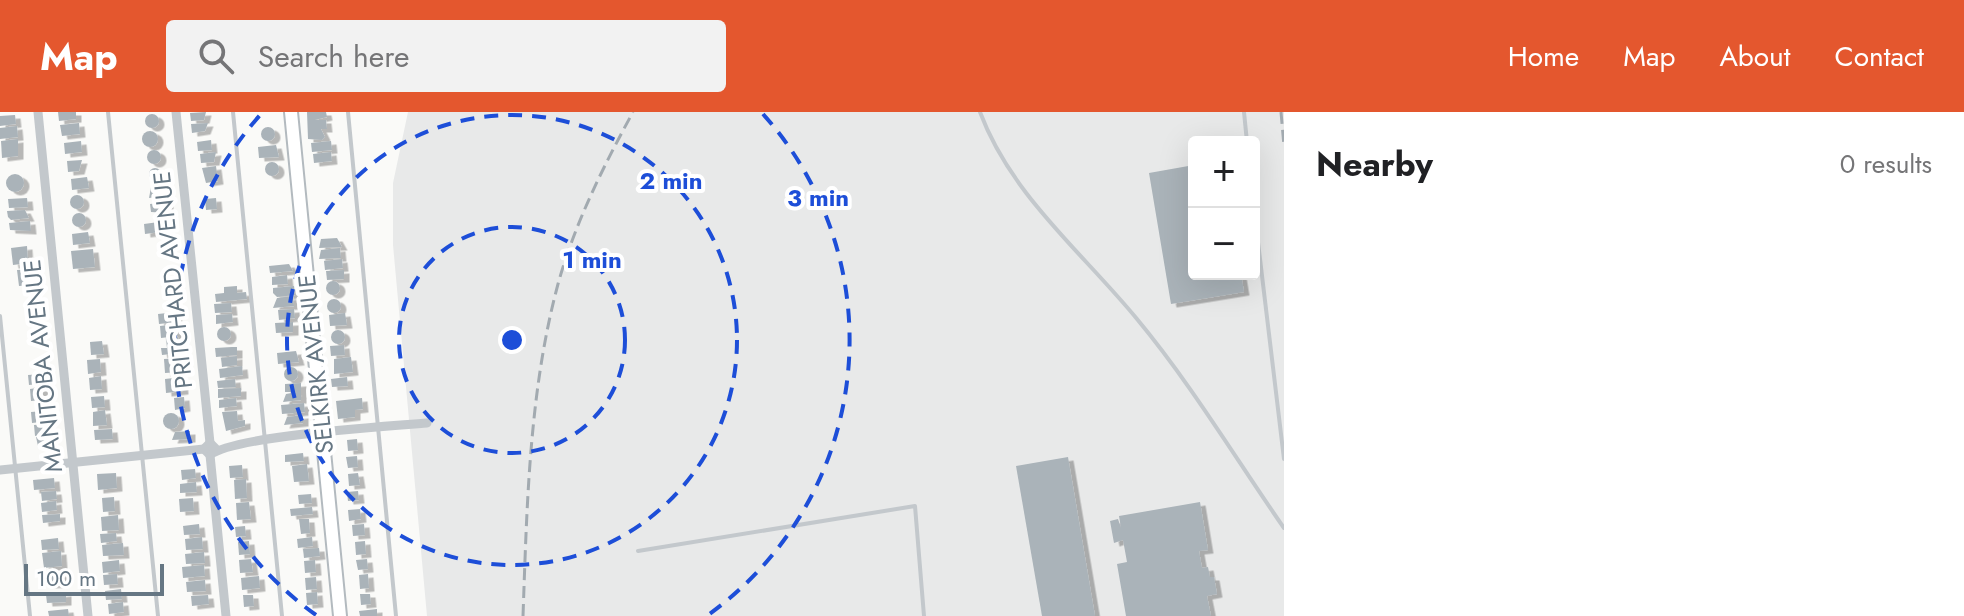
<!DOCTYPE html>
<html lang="en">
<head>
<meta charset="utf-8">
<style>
	body { margin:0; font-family:Jost,sans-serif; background:#f2f2f2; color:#202124 }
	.controls { position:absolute; right:24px; top:24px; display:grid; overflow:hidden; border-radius:8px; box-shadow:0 8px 32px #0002 }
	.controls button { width:72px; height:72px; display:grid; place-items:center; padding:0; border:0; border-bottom:2px solid #e0e0e0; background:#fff; color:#202124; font:40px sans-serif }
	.scale { position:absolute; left:24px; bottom:20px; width:140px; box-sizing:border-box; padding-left:8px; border:4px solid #657683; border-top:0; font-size:22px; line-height:28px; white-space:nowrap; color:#657683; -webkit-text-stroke:6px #fff; paint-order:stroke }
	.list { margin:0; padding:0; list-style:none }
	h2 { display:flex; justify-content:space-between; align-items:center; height:104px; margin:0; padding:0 32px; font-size:34px }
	h2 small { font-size:26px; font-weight:400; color:#757577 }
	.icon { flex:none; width:44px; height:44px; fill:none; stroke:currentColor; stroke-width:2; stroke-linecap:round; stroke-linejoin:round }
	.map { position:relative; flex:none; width:1284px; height:504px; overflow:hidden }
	header { display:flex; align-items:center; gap:48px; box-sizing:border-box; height:112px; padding:0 40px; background:#e4572e; color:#fff }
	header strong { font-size:38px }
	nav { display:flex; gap:44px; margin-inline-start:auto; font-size:28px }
	.search { width:560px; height:72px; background:#f2f2f2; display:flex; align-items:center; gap:20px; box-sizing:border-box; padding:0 28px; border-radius:8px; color:#757577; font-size:30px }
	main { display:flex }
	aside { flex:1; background:#fff }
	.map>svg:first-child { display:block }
	.built { fill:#e8e9e9; fill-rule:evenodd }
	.building { fill:#aab3b9; filter:url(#shadow) }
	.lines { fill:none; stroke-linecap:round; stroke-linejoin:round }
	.secondary-casing { stroke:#b3babf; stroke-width:16 }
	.lane { stroke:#c3c8cc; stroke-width:4 }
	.street { stroke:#c3c8cc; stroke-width:9 }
	.secondary { stroke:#fff; stroke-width:12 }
	.rail { stroke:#a2aab0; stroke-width:3; stroke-dasharray:12 6; stroke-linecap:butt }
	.ring { fill:none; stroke:#1d4ed8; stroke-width:4; stroke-dasharray:14 10 }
	.labels { text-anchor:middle; stroke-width:8; stroke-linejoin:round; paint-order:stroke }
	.street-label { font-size:24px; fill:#657683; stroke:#fff }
	.centre { fill:#1d4ed8; stroke:#fff; stroke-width:4 }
	.ring-label { font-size:24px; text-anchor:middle; font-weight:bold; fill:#1d4ed8; stroke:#fff; stroke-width:8; stroke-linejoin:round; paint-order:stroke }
</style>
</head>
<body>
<header>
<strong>Map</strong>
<div class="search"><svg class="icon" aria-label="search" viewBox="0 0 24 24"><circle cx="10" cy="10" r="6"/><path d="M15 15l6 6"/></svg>Search here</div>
<nav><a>Home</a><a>Map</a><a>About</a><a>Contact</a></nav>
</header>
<main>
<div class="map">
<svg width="1284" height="504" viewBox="0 0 1284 504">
	<defs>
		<filter id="shadow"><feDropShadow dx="5.5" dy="3.5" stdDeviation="0" flood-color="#0004"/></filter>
	</defs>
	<rect width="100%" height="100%" fill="#fafaf8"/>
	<path class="built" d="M408,0H1284V504H427L393,133V71ZM1194,30H1254V162H1194Z"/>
	<g class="building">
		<path d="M58,0H76V7L59,9Z"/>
		<path d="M206,0L204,8L191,9L190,1Z"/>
		<path d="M307,0H326L327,5L315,8H326L327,17H321L325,25L322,28L308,27Z"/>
		<circle cx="152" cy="9" r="7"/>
		<path d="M15,3L16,12L0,14V4Z"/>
		<path d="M79,11L80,22L62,24L60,13Z"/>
		<path d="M208,11L205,19L192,21L191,12Z"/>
		<path d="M17,14L18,25L0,27V16Z"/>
		<circle cx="268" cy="22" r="7"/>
		<circle cx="150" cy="27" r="8"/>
		<path d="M18,27V44L2,46L1,29Z"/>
		<path d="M211,28L212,38L198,39L197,30Z"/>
		<path d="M81,29L82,40L65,42L64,31Z"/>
		<path d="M331,29L332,38L312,40L311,31Z"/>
		<path d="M276,33L279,45L259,46L258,35Z"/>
		<circle cx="154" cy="45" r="7"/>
		<path d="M216,40L214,50L201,51L200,42Z"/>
		<path d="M331,40L332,49L314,51L313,42Z"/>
		<path d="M82,48L79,59L68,60L67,49Z"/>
		<circle cx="272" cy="57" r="7"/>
		<path d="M1194,53V162H1241L1244,180L1171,192L1149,61Z"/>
		<path d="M216,54L218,69L206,71L202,56Z"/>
		<circle cx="155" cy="62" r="6"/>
		<circle cx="15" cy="71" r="9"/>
		<path d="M87,65L89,76L72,78L71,67Z"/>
		<path d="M163,73L164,84L149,86L151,75Z"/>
		<circle cx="77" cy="90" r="7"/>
		<path d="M27,86L28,95L9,96L8,87Z"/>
		<path d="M216,86L217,97L206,98L205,87Z"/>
		<path d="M168,90V101L151,100L150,92Z"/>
		<path d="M25,98L29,106L11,108L8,105L7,99Z"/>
		<circle cx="79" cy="108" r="7"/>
		<path d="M30,109L31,119L10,118L9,111Z"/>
		<path d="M166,109L167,119L145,122L144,112Z"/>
		<path d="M88,120L90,131L73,133L72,122Z"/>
		<path d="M337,126L342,135L319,136L321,127Z"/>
		<path d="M27,134L28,151L13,153L11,136Z"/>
		<path d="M340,136L341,146L319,147L321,138Z"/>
		<path d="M93,137L95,155L73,157L71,139Z"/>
		<path d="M342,147L343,156L325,158L324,149Z"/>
		<path d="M289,152L293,159L270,161L269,154Z"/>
		<path d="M31,157L32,173L19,174L17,158Z"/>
		<path d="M344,158V167L327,168L326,159Z"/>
		<path d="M287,163L288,172L272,173V165Z"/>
		<circle cx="333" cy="176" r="7"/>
		<path d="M237,174V181L246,180L247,187L216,190L215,182L224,181V175Z"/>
		<path d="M294,174L295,183L277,185L273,181V176Z"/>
		<path d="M293,184L294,194L273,196L277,186Z"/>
		<circle cx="334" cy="194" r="7"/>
		<path d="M231,191L232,200L215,201L214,192Z"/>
		<path d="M294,197L295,206L279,208L278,198Z"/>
		<path d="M176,200L177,210L159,212L158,202Z"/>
		<path d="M345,201L347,213L330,214L329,203Z"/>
		<path d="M232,202L233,210L216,212V203Z"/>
		<path d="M293,210V220L276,221L275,211Z"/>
		<path d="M177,212L178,224L161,226L160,214Z"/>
		<circle cx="224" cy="222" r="7"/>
		<circle cx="338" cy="225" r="7"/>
		<path d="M178,225L180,241L162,243L161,236H167L166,226Z"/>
		<path d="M102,229L104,242L91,243L90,230Z"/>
		<path d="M344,233L345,243L331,244L330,234Z"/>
		<path d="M232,235H237V243L216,245L215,236Z"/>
		<path d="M296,239L299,250L278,252L277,241Z"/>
		<path d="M237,244V253L222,255L221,246Z"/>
		<path d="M351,245L353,260L334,262V247Z"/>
		<path d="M180,246V260L165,261L164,247Z"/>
		<path d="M100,247L101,260L88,262L87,248Z"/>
		<path d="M242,254L243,263L220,266L219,257Z"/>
		<circle cx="291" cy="262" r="7"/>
		<path d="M42,262L46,271L29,273L28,263Z"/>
		<path d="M101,264L102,277L90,278L89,266Z"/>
		<path d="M182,265L183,279L166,281L165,267Z"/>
		<path d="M347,265L348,274L332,275L331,267Z"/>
		<path d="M235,267L236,275L218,276L217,269Z"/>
		<path d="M301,271V288L283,290L286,282L297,280H285V272Z"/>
		<path d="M43,275L42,288L31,289L30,277Z"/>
		<path d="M241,276V284L218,286V277Z"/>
		<path d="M104,284L105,295L92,296L91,285Z"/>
		<path d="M184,285L185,296L175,298L174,286Z"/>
		<path d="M236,286L237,294L219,296V288Z"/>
		<path d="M362,286L363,297L355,298V305L338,307L336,289Z"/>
		<path d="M304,291L305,300L282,302L281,293Z"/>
		<path d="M105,298L107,313L93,314V300Z"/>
		<path d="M44,299L49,309L32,311L31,300Z"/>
		<path d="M237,299L238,309L245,308V314L226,319L222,300Z"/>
		<circle cx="171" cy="309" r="8"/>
		<path d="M303,303V311L284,313L287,305Z"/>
		<path d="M45,312L46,322L35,324L34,313Z"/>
		<path d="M112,317L113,327L95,328L94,318Z"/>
		<path d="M190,319V327L172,328L175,320Z"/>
		<path d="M48,323L49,333L38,334L36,325Z"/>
		<path d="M357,327L358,338L348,339L347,328Z"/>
		<path d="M303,341L304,349L285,350V343Z"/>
		<path d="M357,344L358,355L348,356L346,345Z"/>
		<path d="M1068,345L1095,504H1042L1016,354Z"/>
		<path d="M307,352L309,369L294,370L292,354Z"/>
		<path d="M242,353L243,365L230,366L229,354Z"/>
		<path d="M195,357L196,366L182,368L181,358Z"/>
		<path d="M116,361L117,376L98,378L97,362Z"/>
		<path d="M358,361L360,373L349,374L348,362Z"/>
		<path d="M54,366L55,376L34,378L33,368Z"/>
		<path d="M246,367L247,386L235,387L234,368Z"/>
		<path d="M196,370L197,380L180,381V372Z"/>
		<path d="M56,379L57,387L42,389L41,380Z"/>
		<path d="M358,379L359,388L348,389L347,380Z"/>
		<path d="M311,382L312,391L299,392L298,383Z"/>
		<path d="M114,385L115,399L103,400L102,386Z"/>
		<path d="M193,386L194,399L180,400L179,387Z"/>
		<path d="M56,389L57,398L42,400L41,391Z"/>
		<path d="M249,390L251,407L237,408L236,391Z"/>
		<path d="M1200,390L1208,438L1199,439L1202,456L1208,455L1210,465H1214L1217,482L1207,484L1211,504H1126L1117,452L1127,450L1123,428L1114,431L1110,409L1118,407L1121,416L1119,404Z"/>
		<path d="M312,395L313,402L291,404L290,397Z"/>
		<path d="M360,397L361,407L349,409L348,398Z"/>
		<path d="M60,402V409L43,411L42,403Z"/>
		<path d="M118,403L119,418L102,419L101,405Z"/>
		<path d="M299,407H309L310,421L301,422Z"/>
		<path d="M199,412L200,422L184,423L183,414Z"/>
		<path d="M364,412L365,423L353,424L352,413Z"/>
		<path d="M245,414L246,424L236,425L235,415Z"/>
		<path d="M116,421L117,429L101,431L100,422Z"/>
		<path d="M202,425L203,437L186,438L185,427Z"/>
		<path d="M312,425L313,434L298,436L297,427Z"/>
		<path d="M58,426L59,437L42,438L41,428Z"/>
		<path d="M249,429L250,442L239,443L238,430Z"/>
		<path d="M365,429L366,442L356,443L355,430Z"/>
		<path d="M123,431L124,443L103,444L102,433Z"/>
		<path d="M319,436L320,444L304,446L303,437Z"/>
		<path d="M61,439L62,454L44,456L42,441Z"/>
		<path d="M204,440L205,451L186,452L185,442Z"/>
		<path d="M251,447L253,460L240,461L239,448Z"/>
		<path d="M367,447L368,457L358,458L356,448Z"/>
		<path d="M119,448L120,459L103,461L102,450Z"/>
		<path d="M315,448L316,460L305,461L304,449Z"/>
		<path d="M204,453L205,464L183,466L182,455Z"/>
		<path d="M63,461L64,472L47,473L46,463Z"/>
		<path d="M117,462L118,472L104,473L103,463Z"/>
		<path d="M368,462L369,476L360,477L359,463Z"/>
		<path d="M259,464L260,476L242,478L241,466Z"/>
		<path d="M316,465L317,477L306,478L305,466Z"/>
		<path d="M205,468L206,479L187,480L186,470Z"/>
		<path d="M121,477L122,487L106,488L105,479Z"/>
		<path d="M317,480L318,492L307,493L306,481Z"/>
		<path d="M66,481V490L47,491L46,483Z"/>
		<path d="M360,482H370L371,492L361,493Z"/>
		<path d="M208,483L209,492L192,494L191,484Z"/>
		<path d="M243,483H253L254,494L244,495Z"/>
		<path d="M123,490L124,500L109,502L108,492Z"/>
		<path d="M68,497L69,504H49L48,499Z"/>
		<path d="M377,497V504H360L359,499Z"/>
	</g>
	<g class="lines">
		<defs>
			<path id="secondary" d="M291,0L340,504"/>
		</defs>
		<use href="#secondary" class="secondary-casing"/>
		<g class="lane">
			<path d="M108,0L158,504"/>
			<path d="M233,0L282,504"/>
			<path d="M348,0L396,504"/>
			<path d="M980,0C1011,83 1082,140 1137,207C1191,272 1236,347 1284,416"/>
			<path d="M1244,0L1247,30"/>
			<path d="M1254,97L1284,347"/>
			<path d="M0,204L30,504"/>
			<path d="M638,439L915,394L924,504"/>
		</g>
		<g class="street">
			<path d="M38,0L88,504"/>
			<path d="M176,0L210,331"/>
			<path d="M216,337L210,331L204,337L210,343C234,324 387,314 427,311"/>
			<path d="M210,343L226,504"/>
			<path d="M0,358L204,337"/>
		</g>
		<use href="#secondary" class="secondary"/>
		<g class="rail">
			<path d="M1281,0L1284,34"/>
			<path d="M523,504C527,393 529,280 558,172C575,111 603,55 633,0"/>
		</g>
	</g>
	<g class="ring">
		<circle cx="512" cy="228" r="113"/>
		<circle cx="512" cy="228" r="225"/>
		<path d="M316 503A338 338 0 0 1 261 2M763 2A338 338 0 0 1 708 503"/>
	</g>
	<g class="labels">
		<g class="street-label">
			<text transform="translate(173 168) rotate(-96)" y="8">PRITCHARD AVENUE</text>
			<text transform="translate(316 252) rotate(-96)" y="8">SELKIRK AVENUE</text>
			<text transform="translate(43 254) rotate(-96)" y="8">MANITOBA AVENUE</text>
		</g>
	</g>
	<circle cx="512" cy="228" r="12" class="centre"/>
	<g class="ring-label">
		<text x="671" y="77">2 min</text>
		<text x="818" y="94">3 min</text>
		<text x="592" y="156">1 min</text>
	</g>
</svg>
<div class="controls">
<button>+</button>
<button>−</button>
</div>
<div class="scale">100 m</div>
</div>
<aside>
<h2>Nearby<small>0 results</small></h2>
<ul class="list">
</ul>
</aside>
</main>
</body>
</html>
